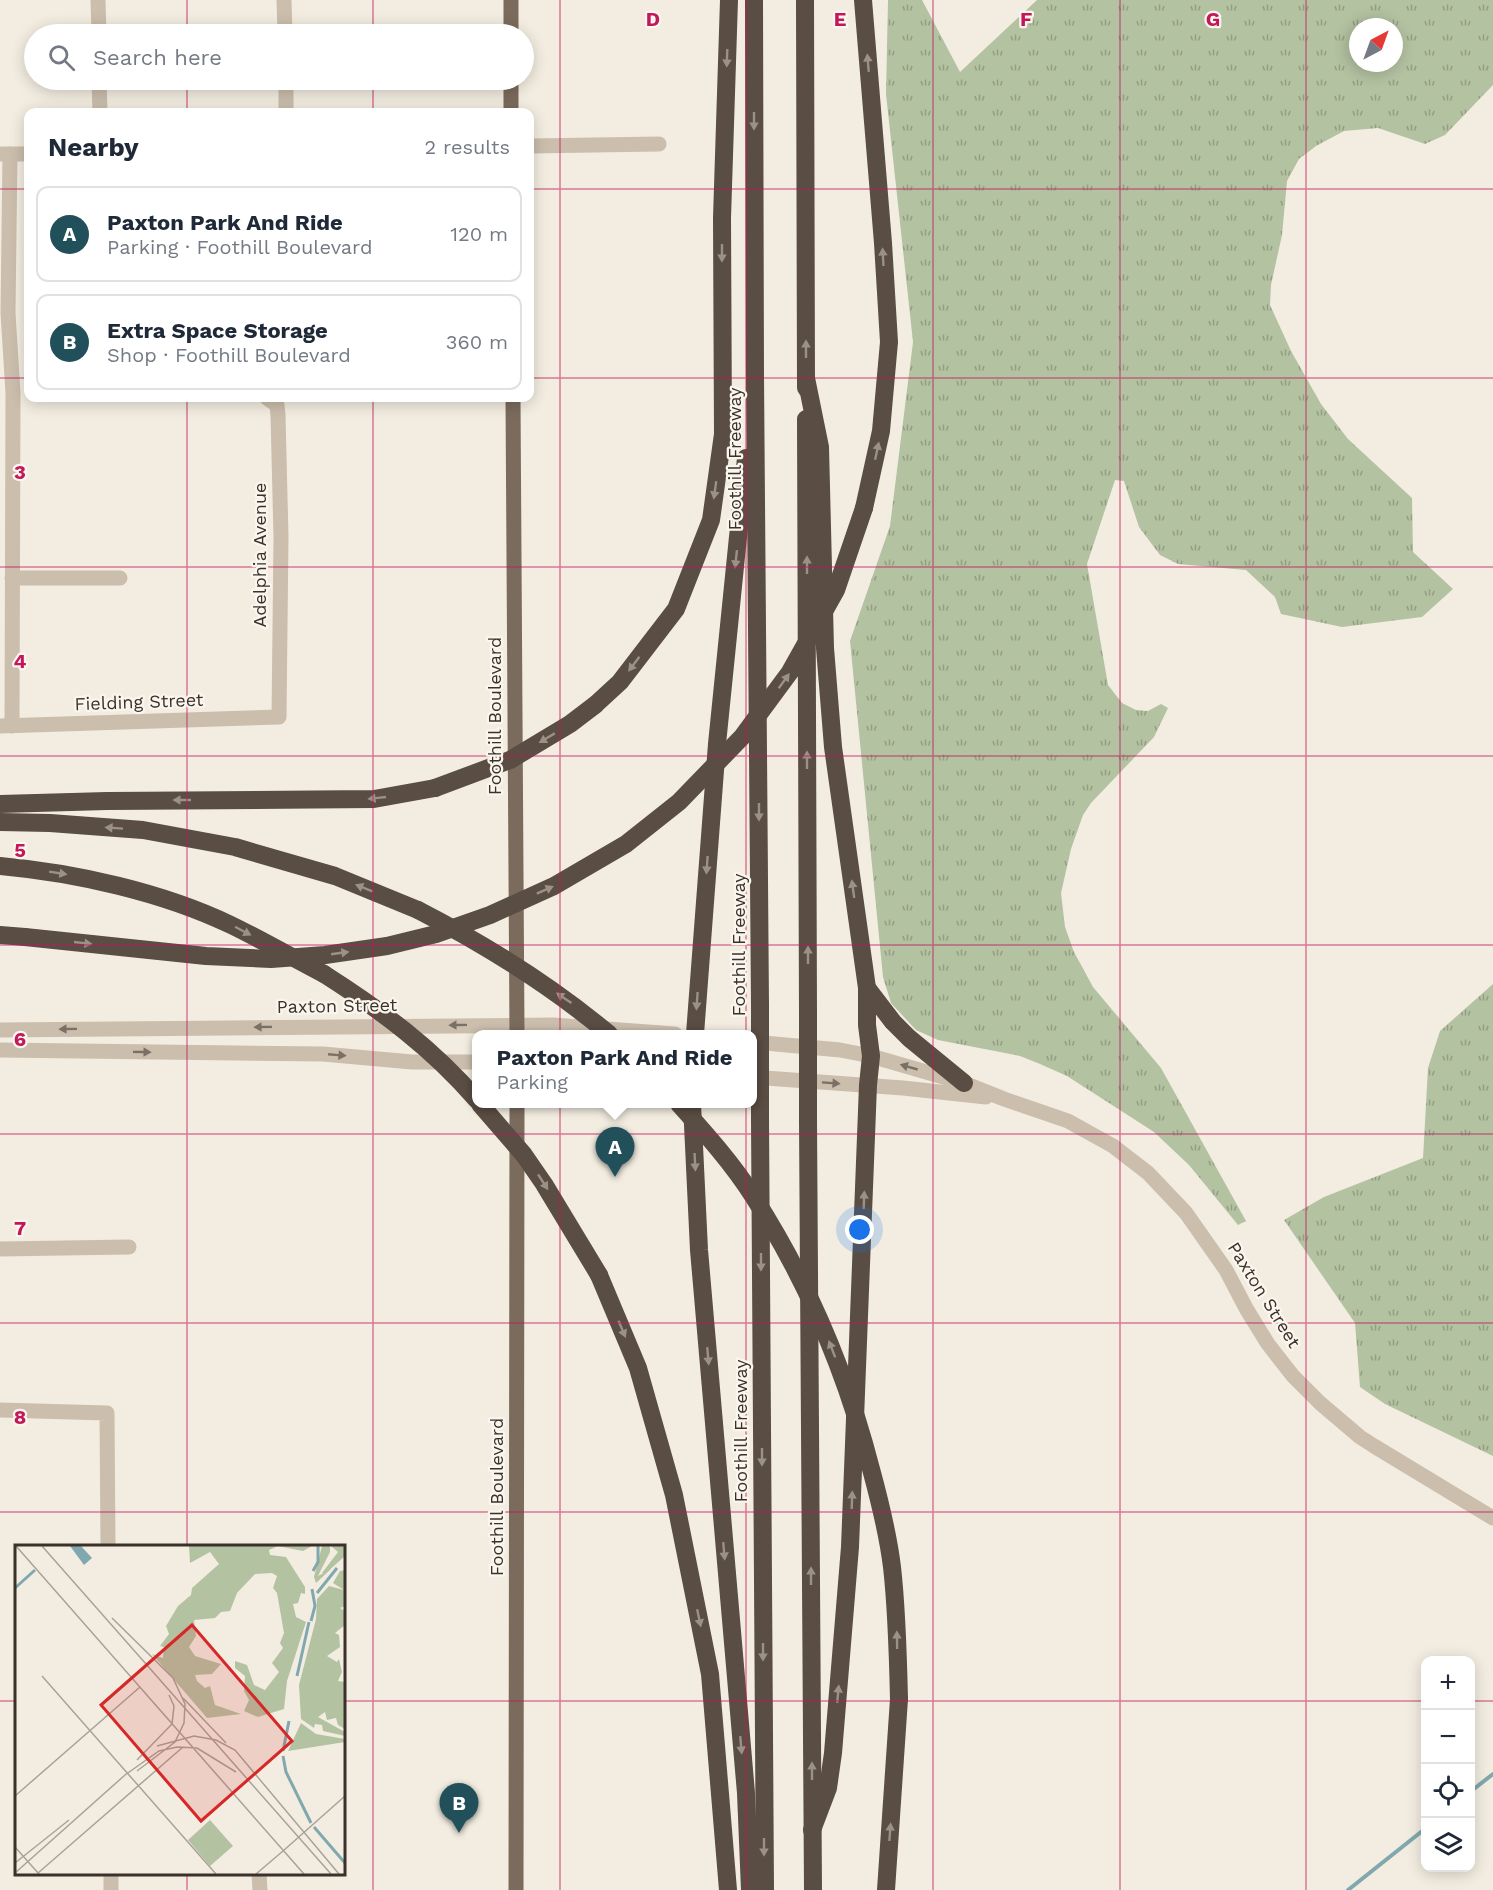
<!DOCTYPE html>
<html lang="en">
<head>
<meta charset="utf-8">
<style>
	body { margin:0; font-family:"Work Sans",sans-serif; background:#f2f2f3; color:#1f2937 }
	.controls { position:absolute; right:18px; bottom:18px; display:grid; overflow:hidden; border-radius:12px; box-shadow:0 3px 15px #0003 }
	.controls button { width:54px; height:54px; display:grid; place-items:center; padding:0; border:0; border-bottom:2px solid #e0e1e3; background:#fff; color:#1f2937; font:30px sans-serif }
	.compass { position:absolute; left:1349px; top:18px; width:54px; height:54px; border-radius:50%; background:#fff; box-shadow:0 3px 15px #0003; rotate:41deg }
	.you { position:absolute; left:860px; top:1230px; width:21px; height:21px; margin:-15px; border:4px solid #fff; border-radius:50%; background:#1a73e8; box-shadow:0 0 0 9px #1a73e833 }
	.badge { display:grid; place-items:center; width:39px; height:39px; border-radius:50%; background:#21505b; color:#fff; font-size:20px; font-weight:700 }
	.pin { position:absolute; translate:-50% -50px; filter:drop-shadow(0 2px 3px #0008) }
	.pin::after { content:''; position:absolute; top:32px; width:21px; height:18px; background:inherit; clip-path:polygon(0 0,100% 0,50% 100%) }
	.popup { position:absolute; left:472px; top:1030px; width:285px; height:78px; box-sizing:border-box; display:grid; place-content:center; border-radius:12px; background:#fff; filter:drop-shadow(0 2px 4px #0005); font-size:20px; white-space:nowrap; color:#747a83 }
	.popup b { font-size:22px; color:#1f2937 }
	.popup::after { content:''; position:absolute; left:50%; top:100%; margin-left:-12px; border:12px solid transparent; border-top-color:#fff }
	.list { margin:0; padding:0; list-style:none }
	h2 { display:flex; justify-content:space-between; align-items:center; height:78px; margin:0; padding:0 24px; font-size:26px }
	h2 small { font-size:20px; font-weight:400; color:#747a83 }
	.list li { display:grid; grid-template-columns:39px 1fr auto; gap:18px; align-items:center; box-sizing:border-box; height:96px; margin:0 12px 12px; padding:0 12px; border:2px solid #e0e1e3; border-radius:12px }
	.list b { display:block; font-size:22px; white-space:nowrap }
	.list p { margin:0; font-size:20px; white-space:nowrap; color:#747a83 }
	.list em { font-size:20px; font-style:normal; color:#747a83 }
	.icon { flex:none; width:33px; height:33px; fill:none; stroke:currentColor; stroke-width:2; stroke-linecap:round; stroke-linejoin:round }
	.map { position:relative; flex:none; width:1493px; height:1890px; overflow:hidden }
	.search { position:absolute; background:#fff; box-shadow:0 3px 15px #0003; left:24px; top:24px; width:510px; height:66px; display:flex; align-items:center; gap:15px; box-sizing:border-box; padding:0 21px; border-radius:33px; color:#747a83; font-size:22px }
	.panel { position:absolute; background:#fff; box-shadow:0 3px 15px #0003; left:24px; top:108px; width:510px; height:294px; border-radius:12px }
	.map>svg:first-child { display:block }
	.grass { fill:url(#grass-tufts); fill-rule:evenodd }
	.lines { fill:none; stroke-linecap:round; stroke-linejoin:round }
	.stream { stroke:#81a8af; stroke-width:4 }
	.minor { stroke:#cbbead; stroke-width:15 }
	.major { stroke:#7b6b5d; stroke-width:15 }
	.highway { stroke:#5a4d43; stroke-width:18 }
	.highway-bridge { stroke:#5a4d43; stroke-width:18 }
	.oneway { fill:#9a9187 }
	.oneway2 { fill:#7b7066 }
	.grid { fill:none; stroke:#c2185b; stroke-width:1.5; stroke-opacity:0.55 }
	.labels { text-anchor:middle; stroke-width:4.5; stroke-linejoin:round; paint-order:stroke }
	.street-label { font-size:18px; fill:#3a312b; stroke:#faf6ee }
	.inset-river { fill:none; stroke:#81a8af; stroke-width:3 }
	.inset-road { fill:none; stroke:#a9a298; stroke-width:1.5 }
	.view { fill:#d62828; fill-opacity:0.15; stroke:#d62828; stroke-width:3 }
	.inset-edge { fill:none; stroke:#3a312b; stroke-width:3 }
	.grid-label { font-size:20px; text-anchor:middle; font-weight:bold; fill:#c2185b; stroke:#faf6ee; stroke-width:4.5; stroke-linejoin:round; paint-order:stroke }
</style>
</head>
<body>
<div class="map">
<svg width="1493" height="1890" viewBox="0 0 1493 1890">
	<defs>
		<pattern id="grass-tufts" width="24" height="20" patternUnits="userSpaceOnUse" patternTransform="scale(1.5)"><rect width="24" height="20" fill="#b3c2a1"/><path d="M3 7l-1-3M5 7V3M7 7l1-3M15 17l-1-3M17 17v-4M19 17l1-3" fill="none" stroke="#939e83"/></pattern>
	</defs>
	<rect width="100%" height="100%" fill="#f3ede1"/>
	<g class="grass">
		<path d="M888,0H922L960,72L1037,0H1493V85L1445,135L1425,144L1378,128L1344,131L1316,146L1299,159L1287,181L1282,235L1271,285L1270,305L1291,351L1321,404L1348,439L1412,498L1413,552L1453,589L1422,617L1342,627L1281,614L1275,597L1246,570L1178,564L1160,555L1139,527L1124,481L1115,480L1087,564L1108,685L1122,703L1136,710L1148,711L1161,704L1168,708L1154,737L1091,803L1083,815L1071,849L1061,893L1065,927L1074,952L1093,987L1161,1068L1246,1221L1238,1225L1189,1165L1154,1132L1067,1076L1040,1064L1020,1056L938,1040L916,1030L891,1003L883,977L850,641L890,526L913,342L886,94ZM1358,27H1394V63H1358Z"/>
		<path d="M1493,984V1456L1385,1404L1360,1387L1355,1323L1284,1220L1324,1197L1423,1158L1428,1068L1440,1031Z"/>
	</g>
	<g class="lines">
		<g class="stream">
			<path d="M1470,1792L1493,1774"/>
			<path d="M1348,1890L1426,1828"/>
		</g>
		<g class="minor">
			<path d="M98,0L99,34"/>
			<path d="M284,0L285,34"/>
			<path d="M99,80L100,112"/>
			<path d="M286,80V112"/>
			<path d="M530,146L659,144"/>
			<path d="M2,154H28"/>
			<path d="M10,154L8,313L13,393L12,726"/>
			<path d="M12,578H120"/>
			<path d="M0,726L279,717L281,537L278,415L277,405L267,398"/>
			<path d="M0,1030L553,1025L675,1034"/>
			<path d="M753,1042L840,1050L871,1056L964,1083L1004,1099L1068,1121L1113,1146L1148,1173L1186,1213L1226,1270L1247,1310L1268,1344L1293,1376L1320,1403L1360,1437L1374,1446L1493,1518"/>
			<path d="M0,1050L323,1054L412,1062H477"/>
			<path d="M753,1077L903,1088L986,1097"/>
			<path d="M0,1249L129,1247"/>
			<path d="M0,1410L107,1413L108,1546"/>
			<path d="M111,1874V1890"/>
			<path d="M259,1874L260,1890"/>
		</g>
		<g class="major">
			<path d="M511,0V34"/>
			<path d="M511,80V112"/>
			<path d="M513,398L517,1034"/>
			<path d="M516,1890L517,1104"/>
		</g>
		<g class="highway">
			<path d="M754,0L755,376L760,1005"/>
			<path d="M805,0L806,388"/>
			<path d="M863,0L883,243L889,342L881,431L864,508"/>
			<path d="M806,378L820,447L825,648L833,747L867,988V1025L871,1056L868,1085L850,1547L833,1753L828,1788L812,1830"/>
			<path d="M806,419L808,1014"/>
			<path d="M595,705L620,682L676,609L711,520L723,434L722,218L729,0"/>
			<path d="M0,804L107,801L374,799L435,788"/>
			<path d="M0,822L50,823L143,830L235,847L335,876L418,910"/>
			<path d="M0,866C76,873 162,892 231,925C262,940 293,958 324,974"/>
			<path d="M0,935L25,937"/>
			<path d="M867,988L893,1022L909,1038L964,1083"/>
			<path d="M695,1034L717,744L746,458"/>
			<path d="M692,1104L699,1250L746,1793L750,1890"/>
			<path d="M760,1119L765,1890"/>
			<path d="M808,1121L813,1890"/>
			<path d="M599,1275L638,1368L674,1495L710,1674L728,1890"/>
			<path d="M886,1890L899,1699"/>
		</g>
		<g class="highway-bridge">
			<path d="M435,788L510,760L570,724L595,705"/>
			<path d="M418,910C486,945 550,985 609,1034"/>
			<path d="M25,937L206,956L271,959L325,955L387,946L436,934L490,915L554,886L626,844L679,802L742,737L790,672L836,590L864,508"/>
			<path d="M324,974C382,1011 432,1048 477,1100"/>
			<path d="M808,1014V1121"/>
			<path d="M480,1104L524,1155L544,1184L599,1275"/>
			<path d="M679,1104C705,1133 732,1163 753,1196C807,1280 846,1372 871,1469C880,1502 888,1534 892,1567C897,1611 898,1655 899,1699"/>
			<path d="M760,1119V1005"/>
		</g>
	</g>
	<defs><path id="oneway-solid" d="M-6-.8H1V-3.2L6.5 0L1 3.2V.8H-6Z" transform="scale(1.5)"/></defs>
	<g class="oneway">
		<use href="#oneway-solid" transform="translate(727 58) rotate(92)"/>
		<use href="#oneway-solid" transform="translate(868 63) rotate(-95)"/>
		<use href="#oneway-solid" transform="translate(754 121) rotate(90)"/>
		<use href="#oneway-solid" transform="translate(722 253) rotate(90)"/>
		<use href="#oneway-solid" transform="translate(883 257) rotate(-93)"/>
		<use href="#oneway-solid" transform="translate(806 349) rotate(-90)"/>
		<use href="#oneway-solid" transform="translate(877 451) rotate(-78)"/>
		<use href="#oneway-solid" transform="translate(715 490) rotate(98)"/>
		<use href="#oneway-solid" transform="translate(736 559) rotate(96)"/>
		<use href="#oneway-solid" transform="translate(807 565) rotate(-90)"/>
		<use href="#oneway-solid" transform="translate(634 664) rotate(127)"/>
		<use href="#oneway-solid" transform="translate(784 681) rotate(-54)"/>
		<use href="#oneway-solid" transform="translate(547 738) rotate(149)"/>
		<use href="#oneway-solid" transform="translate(807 760) rotate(-90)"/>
		<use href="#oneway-solid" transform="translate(377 798) rotate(174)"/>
		<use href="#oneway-solid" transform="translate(182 800) rotate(180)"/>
		<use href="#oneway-solid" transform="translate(759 812) rotate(90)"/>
		<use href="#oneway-solid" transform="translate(114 828) rotate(-176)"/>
		<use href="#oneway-solid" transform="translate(707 865) rotate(94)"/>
		<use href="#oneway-solid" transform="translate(58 873) rotate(9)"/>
		<use href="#oneway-solid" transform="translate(364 888) rotate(-158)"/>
		<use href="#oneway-solid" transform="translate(853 889) rotate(-98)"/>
		<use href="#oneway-solid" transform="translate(545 890) rotate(-24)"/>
		<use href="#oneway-solid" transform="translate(243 931) rotate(28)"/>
		<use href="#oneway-solid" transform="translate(83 943) rotate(6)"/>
		<use href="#oneway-solid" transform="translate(340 953) rotate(-8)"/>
		<use href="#oneway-solid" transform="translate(808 955) rotate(-90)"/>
		<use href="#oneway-solid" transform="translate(564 998) rotate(-146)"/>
		<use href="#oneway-solid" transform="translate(697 1001) rotate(94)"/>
		<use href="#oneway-solid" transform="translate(695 1162) rotate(87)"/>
		<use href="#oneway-solid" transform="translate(543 1182) rotate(57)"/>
		<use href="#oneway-solid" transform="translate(864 1200) rotate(-88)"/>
		<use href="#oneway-solid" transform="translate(761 1262) rotate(90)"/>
		<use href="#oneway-solid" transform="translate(622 1329) rotate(67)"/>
		<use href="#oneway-solid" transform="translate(832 1349) rotate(-111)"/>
		<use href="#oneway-solid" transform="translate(708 1356) rotate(85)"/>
		<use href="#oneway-solid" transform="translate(762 1457) rotate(90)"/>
		<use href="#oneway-solid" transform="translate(852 1500) rotate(-88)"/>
		<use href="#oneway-solid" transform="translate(724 1551) rotate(85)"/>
		<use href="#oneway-solid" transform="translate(811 1576) rotate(-90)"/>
		<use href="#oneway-solid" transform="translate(699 1618) rotate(78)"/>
		<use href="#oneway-solid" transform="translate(897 1640) rotate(-91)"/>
		<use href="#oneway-solid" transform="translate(763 1652) rotate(90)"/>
		<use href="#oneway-solid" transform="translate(838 1694) rotate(-85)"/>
		<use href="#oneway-solid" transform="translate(741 1745) rotate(85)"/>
		<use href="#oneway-solid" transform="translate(812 1771) rotate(-90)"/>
		<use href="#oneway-solid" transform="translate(890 1832) rotate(-86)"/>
		<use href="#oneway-solid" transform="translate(764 1847) rotate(90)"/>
	</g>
	<g class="oneway2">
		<use href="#oneway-solid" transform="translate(458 1025) rotate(179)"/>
		<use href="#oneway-solid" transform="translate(263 1027) rotate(179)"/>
		<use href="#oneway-solid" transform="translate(68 1029) rotate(179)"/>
		<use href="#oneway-solid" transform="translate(142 1052) rotate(1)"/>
		<use href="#oneway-solid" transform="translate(337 1055) rotate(5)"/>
		<use href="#oneway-solid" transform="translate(909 1067) rotate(-164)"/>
		<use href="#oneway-solid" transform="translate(831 1083) rotate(4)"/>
	</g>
	<path class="grid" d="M187,0V34M373,0V34M560,0V1890M746,0V1890M933,0V1890M1120,0V1890M1306,0V1890M187,80V112M373,80V112M0,189H28M530,189H1493M0,378H28M530,378H1493M187,398V1546M373,398V1890M0,567H1493M0,756H1493M0,945H1493M0,1134H1493M0,1323H1493M0,1512H1493M0,1701H16M344,1701H1426M1470,1701H1493M187,1874V1890"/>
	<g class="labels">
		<g class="street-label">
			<text transform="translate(735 459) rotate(-90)" y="6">Foothill Freeway</text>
			<text transform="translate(260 555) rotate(-90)" y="6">Adelphia Avenue</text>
			<text transform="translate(139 702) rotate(-2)" y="6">Fielding Street</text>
			<text transform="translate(495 716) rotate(-90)" y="6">Foothill Boulevard</text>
			<text transform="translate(739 945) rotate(-90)" y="6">Foothill Freeway</text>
			<text transform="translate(337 1006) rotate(-1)" y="6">Paxton Street</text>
			<text transform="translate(1264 1295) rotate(58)" y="6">Paxton Street</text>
			<text transform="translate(741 1431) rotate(-90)" y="6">Foothill Freeway</text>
			<text transform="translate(497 1497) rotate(-90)" y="6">Foothill Boulevard</text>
		</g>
	</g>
	<g transform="translate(15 1545)">
		<rect width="330" height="330" fill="#f3ede1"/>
		<path d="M174,1H297L288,6L263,1L254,5L255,10L271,12L290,42V49L286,48L283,58L278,59L281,72L291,77L272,136L269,164L243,172L229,166L234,155L229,146L230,131L220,123V116L232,120L239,140L250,145L264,127L257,118L268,103L265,98L269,88L262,48L258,43L262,31L257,28L240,29L222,48L215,66L206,67L200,73L179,75L181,91L174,102L180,111L206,119L197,129L180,130L182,136L190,143L195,141L200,160L226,169L192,173L137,109L148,113L149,102L145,101L154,89L151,81L163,61L176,50L177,43L204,19L195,7L175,18ZM307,1H315V7L303,31L316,24L301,38L299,32ZM316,1H330V11L311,28H307L323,7ZM330,25V61L325,63L330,66V80L320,88L324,90L325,102L312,111L322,117L324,114L327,127L323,136L330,137V184L323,180L321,173L312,175L310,167L303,172L330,187V191L308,186L307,180L300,179L299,183L286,174L284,140L301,74L302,54L314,41L329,45L318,38L325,26ZM286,178L301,189L330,194V197L273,206Z" fill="#b3c2a1"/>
		<path d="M286,183L306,194L307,199L277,203ZM195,275L218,301L195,321L173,295Z" fill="#b3c2a1"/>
		<path d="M55,1H66L77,13L69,20Z" fill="#81a8af"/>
		<path class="inset-river" d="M298,26L303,17V1M0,43L20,25M302,48L322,23M296,76L300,61L297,44M282,131L294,77M268,206L274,176M268,211L271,227L296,278M299,282L330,318"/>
		<path class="inset-road" d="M1,1L289,329M27,1L316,329M97,73L158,133L170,159L169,178L160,197L122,226M27,131L201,329M168,153L211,198M142,201L179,191L201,195L220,205L324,329M122,215L157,179L159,161L154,150M0,251L125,142M0,302L24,329M268,306L330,251M0,318L54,275M0,328L110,230L144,206L162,202L182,203L221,227M23,328L168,202M241,329L268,306"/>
		<path class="view" d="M177,80L277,196L186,276L86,160Z"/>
		<rect width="330" height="330" class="inset-edge"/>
	</g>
	<g class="grid-label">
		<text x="653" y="26">D</text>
		<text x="840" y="26">E</text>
		<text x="1026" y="26">F</text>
		<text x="1213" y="26">G</text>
		<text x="20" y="479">3</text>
		<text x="20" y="668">4</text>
		<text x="20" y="857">5</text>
		<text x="20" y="1046">6</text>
		<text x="20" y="1235">7</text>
		<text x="20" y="1424">8</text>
	</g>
</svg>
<div class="controls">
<button>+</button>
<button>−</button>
<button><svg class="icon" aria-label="locate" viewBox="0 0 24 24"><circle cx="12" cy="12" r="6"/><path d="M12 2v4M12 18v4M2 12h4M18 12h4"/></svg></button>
<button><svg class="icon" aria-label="layers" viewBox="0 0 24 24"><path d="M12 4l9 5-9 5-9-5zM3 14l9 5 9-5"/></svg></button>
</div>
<svg class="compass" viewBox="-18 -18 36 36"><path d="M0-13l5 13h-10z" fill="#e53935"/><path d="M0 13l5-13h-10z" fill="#747a83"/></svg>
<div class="you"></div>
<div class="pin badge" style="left:615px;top:1177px">A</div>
<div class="popup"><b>Paxton Park And Ride</b>Parking</div>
<div class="pin badge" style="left:459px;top:1833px">B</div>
<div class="search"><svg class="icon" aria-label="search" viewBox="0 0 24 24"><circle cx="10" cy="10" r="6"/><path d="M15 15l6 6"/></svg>Search here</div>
<section class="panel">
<h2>Nearby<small>2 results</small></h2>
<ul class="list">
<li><span class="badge">A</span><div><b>Paxton Park And Ride</b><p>Parking · Foothill Boulevard</p></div><em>120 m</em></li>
<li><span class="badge">B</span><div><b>Extra Space Storage</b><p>Shop · Foothill Boulevard</p></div><em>360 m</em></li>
</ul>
</section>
</div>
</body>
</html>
